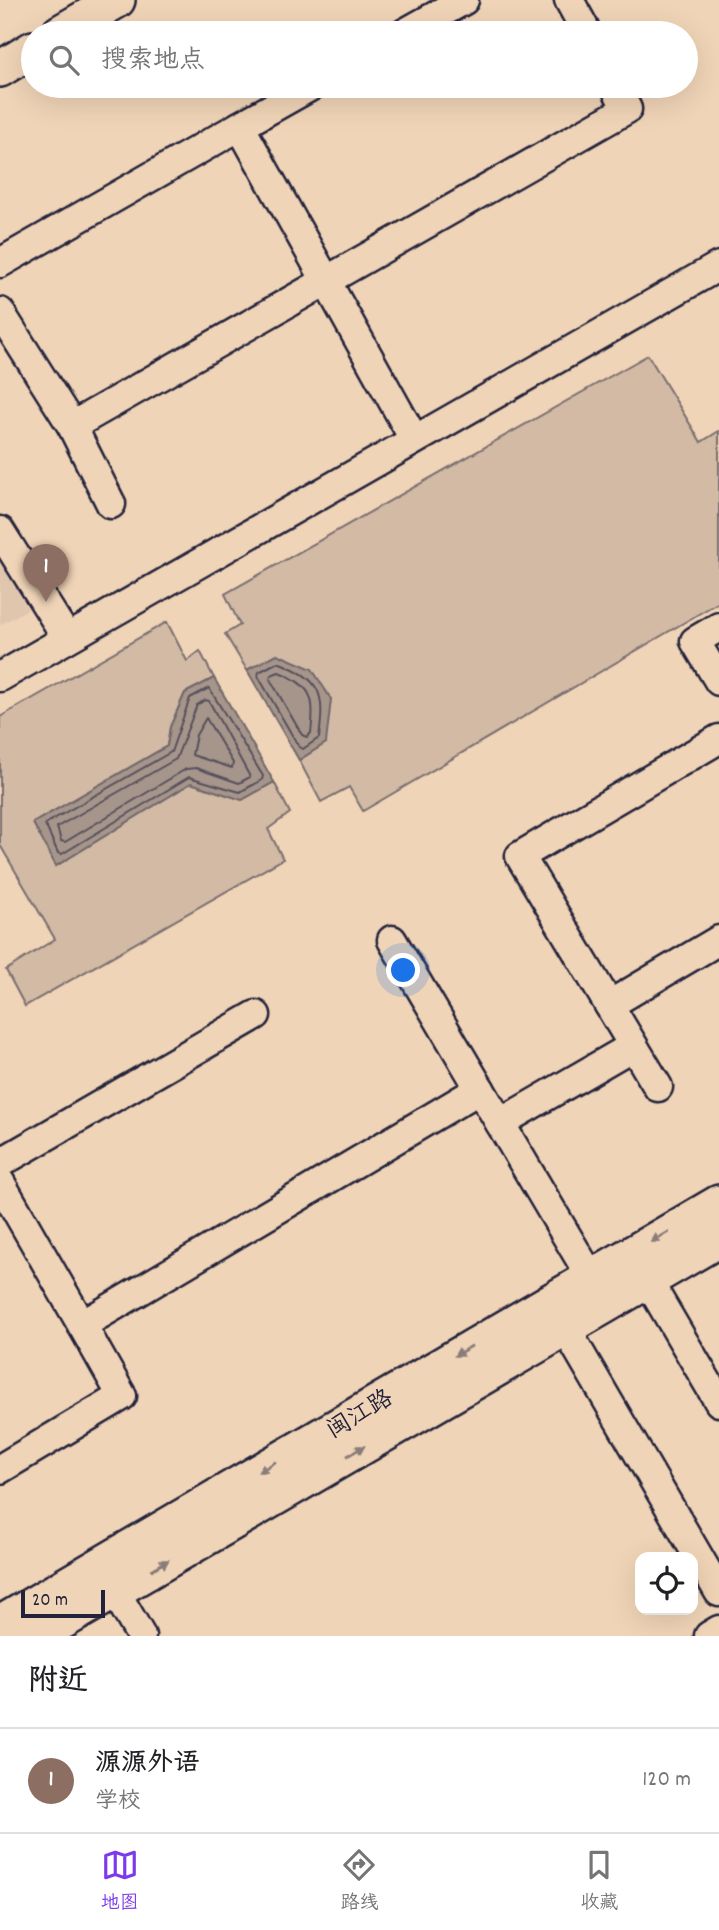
<!DOCTYPE html>
<html lang="zh">
<head>
<meta charset="utf-8">
<style>
	body { margin:0; font-family:Dekko,"LXGW WenKai TC",sans-serif; background:#f2f2f2; color:#202124 }
	.controls { position:absolute; right:21px; bottom:21px; display:grid; overflow:hidden; border-radius:14px; box-shadow:0 7px 28px #0002 }
	.controls button { width:63px; height:63px; display:grid; place-items:center; padding:0; border:0; border-bottom:2px solid #e0e0e0; background:#fff; color:#202124; font:35px sans-serif }
	.scale { position:absolute; left:21px; bottom:18px; width:84px; box-sizing:border-box; padding-left:7px; border:4px solid #22223b; border-top:0; font-size:19px; line-height:24px; white-space:nowrap; color:#22223b; -webkit-text-stroke:5px #f0d4b7; paint-order:stroke }
	.you { position:absolute; left:404px; top:971px; width:24px; height:24px; margin:-18px; border:5px solid #fff; border-radius:50%; background:#1a73e8; box-shadow:0 0 0 10px #1a73e833 }
	.badge { display:grid; place-items:center; width:46px; height:46px; border-radius:50%; background:#7c3aed; color:#fff; font-size:23px; font-weight:700 }
	.pin { position:absolute; translate:-50% -58px; filter:drop-shadow(0 2px 4px #0008) }
	.pin::after { content:''; position:absolute; top:37px; width:24px; height:21px; background:inherit; clip-path:polygon(0 0,100% 0,50% 100%) }
	.list { margin:0; padding:0; list-style:none }
	h2 { display:flex; justify-content:space-between; align-items:center; height:91px; margin:0; padding:0 28px; font-size:30px }
	h2 small { font-size:23px; font-weight:400; color:#757577 }
	.list li { display:grid; grid-template-columns:46px 1fr auto; gap:21px; align-items:center; box-sizing:border-box; height:105px; padding:0 28px; border-top:2px solid #e0e0e0 }
	.list b { display:block; font-size:26px; white-space:nowrap }
	.list p { margin:0; font-size:23px; white-space:nowrap; color:#757577 }
	.list em { font-size:23px; font-style:normal; color:#757577 }
	.icon { flex:none; width:38px; height:38px; fill:none; stroke:currentColor; stroke-width:2; stroke-linecap:round; stroke-linejoin:round }
	.map { position:relative; flex:none; width:719px; height:1636px; overflow:hidden }
	.search { position:absolute; background:#fff; box-shadow:0 7px 28px #0002; left:21px; right:21px; top:21px; height:77px; display:flex; align-items:center; gap:18px; box-sizing:border-box; padding:0 24px; border-radius:38px; color:#757577; font-size:26px }
	.sheet { height:196px; background:#fff }
	nav { display:flex; justify-content:space-around; align-items:center; box-sizing:border-box; height:98px; border-top:2px solid #e0e0e0; background:#fff; font-size:19px; color:#757577 }
	nav a { display:grid; justify-items:center; gap:4px }
	nav .on { color:#7c3aed }
	.map>svg:first-child { display:block }
	.built { fill:#e1c6ae }
	.green { fill:#d2baa5; stroke:#7a6e70; stroke-width:2 }
	.water { fill:#a6958b; stroke:#71676b; stroke-width:2 }
	.lines { fill:none; stroke-linecap:round; stroke-linejoin:round }
	.shore { stroke:#57505b; stroke-width:2 }
	.minor-casing { stroke:#22223b; stroke-width:33 }
	.major-casing { stroke:#22223b; stroke-width:40 }
	.minor { stroke:#f0d4b7; stroke-width:28 }
	.major { stroke:#f0d4b7; stroke-width:35 }
	.oneway { fill:#897b79 }
	.labels { text-anchor:middle; stroke-width:6; stroke-linejoin:round; paint-order:stroke }
	.street-label { font-size:24px; fill:#22223b; stroke:#f0d4b7 }
</style>
</head>
<body>
<div class="map">
<svg width="719" height="1636" viewBox="0 0 719 1636">
	<rect width="100%" height="100%" fill="#f0d4b7"/>
	<filter id="ink" filterUnits="userSpaceOnUse"><feTurbulence type="fractalNoise" baseFrequency=".0143" numOctaves="2"/><feDisplacementMap in="SourceGraphic" scale="14" xChannelSelector="R" yChannelSelector="G"/><feConvolveMatrix kernelMatrix="1 2 1 2 8 2 1 2 1" color-interpolation-filters="sRGB"/></filter>
	<g filter="url(#ink)">
		<path class="built" d="M0,560L28,609L0,625Z"/>
		<g class="green">
			<path d="M648,355L701,442L719,431V602L363,811L349,787L321,802L299,760L326,743L277,654L247,670L225,634L240,625L225,594Z"/>
			<path d="M167,622L187,661L200,651L214,678L185,693L170,727L167,746L33,823L57,865L191,783L242,800L274,782L290,813L268,829L283,859L25,1006L6,970L55,939L0,845V717Z"/>
		</g>
		<g class="water">
			<path d="M277,654L312,669L331,699L326,743L299,760L247,670Z"/>
			<path d="M214,678L274,782L242,800L191,783L56,866L33,823L167,746L170,727L185,693Z"/>
		</g>
		<g class="lines">
			<g class="shore">
				<path d="M278,662C322,680 325,693 319,738L303,749L299,747L258,676L259,672Z"/>
				<path d="M279,672C313,686 315,698 311,733L307,737L302,735L270,679L271,675Z"/>
				<path d="M209,688L263,776L262,780L240,792L189,777L62,854L58,853L45,824L171,752L190,698Z"/>
				<path d="M205,700L209,701L250,777L239,783L196,768L186,769L65,842L61,841L57,827L176,759L197,705Z"/>
				<path d="M206,718L233,763L232,768L192,755L196,735Z"/>
			</g>
			<defs>
				<g id="minor">
					<path d="M569,0L587,33"/>
					<path d="M405,33L464,0"/>
					<path d="M240,126L311,86"/>
					<path d="M0,263L240,126L414,439"/>
					<path d="M0,312L72,426"/>
					<path d="M111,504L72,426L627,109L615,86"/>
					<path d="M0,531L67,638"/>
					<path d="M719,627L695,641L719,681"/>
					<path d="M0,677L719,266"/>
					<path d="M392,940L602,1296"/>
					<path d="M609,1005L719,940"/>
					<path d="M658,1087L520,856L719,739"/>
					<path d="M500,1123L633,1046"/>
					<path d="M0,1163L256,1015"/>
					<path d="M0,1182L82,1325L480,1089"/>
					<path d="M648,1281L719,1402"/>
					<path d="M566,1329L719,1592"/>
					<path d="M0,1469L122,1396L82,1325"/>
					<path d="M115,1591L141,1636"/>
					<path d="M709,1636L719,1630"/>
				</g>
				<g id="major">
					<path d="M60,33L117,0"/>
					<path d="M0,69L33,49"/>
					<path d="M0,1624L719,1203"/>
					<path d="M37,1636L719,1239"/>
				</g>
			</defs>
			<use href="#minor" class="minor-casing"/>
			<use href="#major" class="major-casing"/>
			<use href="#minor" class="minor"/>
			<use href="#major" class="major"/>
		</g>
		<defs><path id="oneway-solid" d="M-6-.8H1V-3.2L6.5 0L1 3.2V.8H-6Z" transform="scale(1.75)"/></defs>
		<g class="oneway">
			<use href="#oneway-solid" transform="translate(660 1237) rotate(150)"/>
			<use href="#oneway-solid" transform="translate(463 1351) rotate(150)"/>
			<use href="#oneway-solid" transform="translate(356 1451) rotate(-30)"/>
			<use href="#oneway-solid" transform="translate(267 1467) rotate(149)"/>
			<use href="#oneway-solid" transform="translate(160 1565) rotate(-30)"/>
		</g>
	</g>
	<g class="labels">
		<g class="street-label">
			<text transform="translate(359 1413) rotate(-31)" y="8">闽江路</text>
		</g>
	</g>
</svg>
<div class="controls">
<button><svg class="icon" aria-label="locate" viewBox="0 0 24 24"><circle cx="12" cy="12" r="6"/><path d="M12 2v4M12 18v4M2 12h4M18 12h4"/></svg></button>
</div>
<div class="scale">20 m</div>
<div class="you"></div>
<div class="pin badge" style="left:46px;top:602px;background:#8d6e63">1</div>
<div class="search"><svg class="icon" aria-label="search" viewBox="0 0 24 24"><circle cx="10" cy="10" r="6"/><path d="M15 15l6 6"/></svg>搜索地点</div>
</div>
<section class="sheet">
<h2>附近<small></small></h2>
<ul class="list">
<li><span class="badge" style="background:#8d6e63">1</span><div><b>源源外语</b><p>学校</p></div><em>120 m</em></li>
</ul>
</section>
<nav>
<a class="on"><svg class="icon" aria-label="map" viewBox="0 0 24 24"><path d="M3 6l6-2 6 2 6-2v14l-6 2-6-2-6 2zM9 4v14M15 6v14"/></svg>地图</a>
<a><svg class="icon" aria-label="directions" viewBox="0 0 24 24"><path d="M12 3l9 9-9 9-9-9zM9 14v-3h6M13 9l2 2-2 2"/></svg>路线</a>
<a><svg class="icon" aria-label="saved" viewBox="0 0 24 24"><path d="M7 4h10v16l-5-4-5 4z"/></svg>收藏</a>
</nav>
</body>
</html>
